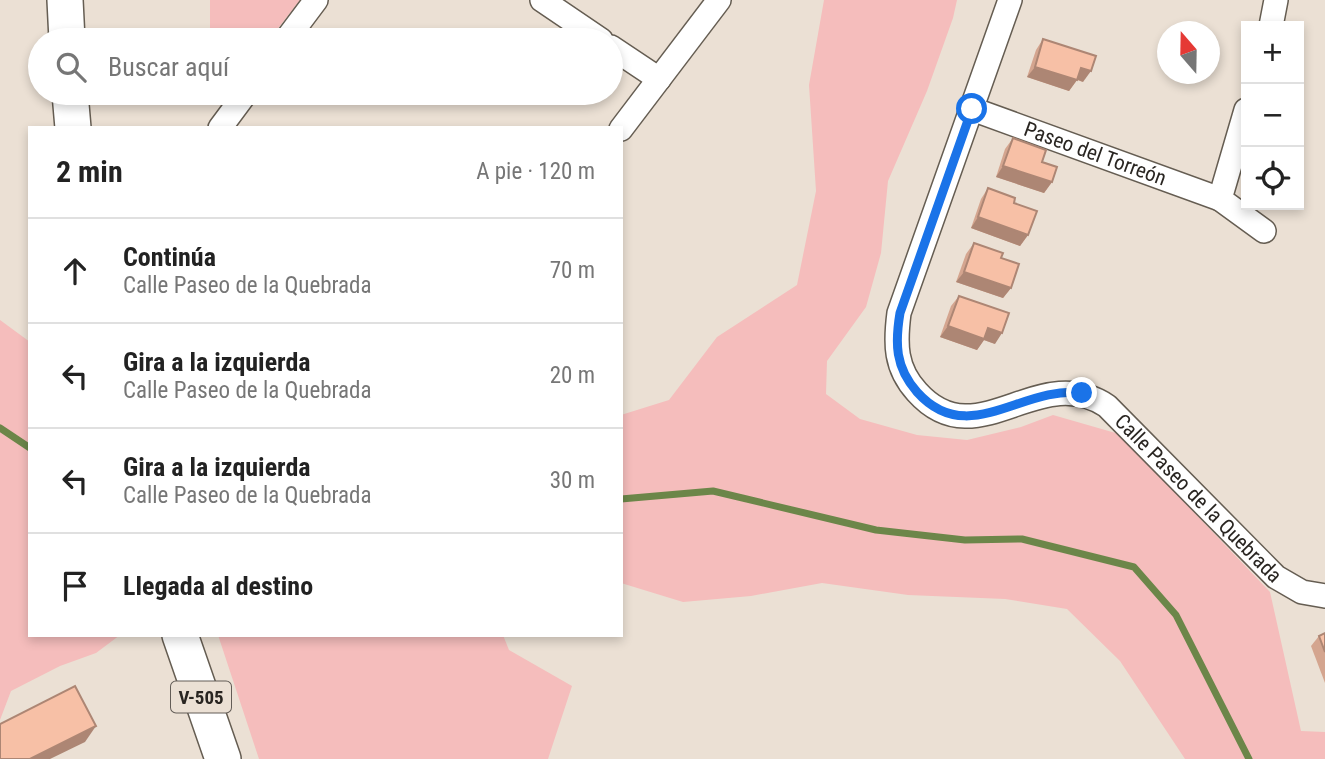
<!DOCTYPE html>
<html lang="es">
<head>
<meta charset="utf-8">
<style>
	body { margin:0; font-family:"Roboto Condensed",sans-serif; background:#f6f6f6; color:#222 }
	.controls { position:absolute; right:21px; top:21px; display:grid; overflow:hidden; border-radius:0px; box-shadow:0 4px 10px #0003 }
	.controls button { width:63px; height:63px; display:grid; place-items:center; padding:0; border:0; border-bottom:2px solid #e0e0e0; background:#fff; color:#222; font:35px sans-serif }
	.compass { position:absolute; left:1157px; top:21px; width:63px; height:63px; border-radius:50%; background:#fff; box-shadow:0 4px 10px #0003; rotate:340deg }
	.stop { position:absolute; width:21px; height:21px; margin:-16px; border:5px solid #1a73e8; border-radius:50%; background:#fff }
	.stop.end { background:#1a73e8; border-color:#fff; box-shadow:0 2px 7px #0008 }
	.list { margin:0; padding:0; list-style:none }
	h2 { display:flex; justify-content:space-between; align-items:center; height:91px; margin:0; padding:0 28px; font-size:30px }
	h2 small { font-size:23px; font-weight:400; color:#767676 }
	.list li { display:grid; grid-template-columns:46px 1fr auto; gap:21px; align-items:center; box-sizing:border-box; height:105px; padding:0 28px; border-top:2px solid #e0e0e0 }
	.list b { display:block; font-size:26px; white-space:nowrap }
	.list p { margin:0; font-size:23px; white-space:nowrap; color:#767676 }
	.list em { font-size:23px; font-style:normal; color:#767676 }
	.icon { flex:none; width:38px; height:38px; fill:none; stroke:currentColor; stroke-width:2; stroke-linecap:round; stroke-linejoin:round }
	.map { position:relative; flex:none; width:1325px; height:759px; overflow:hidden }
	.search { position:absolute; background:#fff; box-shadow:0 4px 10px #0003; left:28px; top:28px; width:595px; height:77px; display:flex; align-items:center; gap:18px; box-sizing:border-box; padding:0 24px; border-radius:38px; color:#767676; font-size:26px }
	.panel { position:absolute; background:#fff; box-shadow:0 4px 10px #0003; left:28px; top:126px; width:595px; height:511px; border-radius:0px }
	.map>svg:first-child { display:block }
	.green { fill:#f5bdbc }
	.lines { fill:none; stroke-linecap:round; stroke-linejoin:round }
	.stream { stroke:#6c8649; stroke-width:7 }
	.street-casing { stroke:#655d52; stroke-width:26 }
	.primary-casing { stroke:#655d52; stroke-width:38 }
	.street { stroke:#fff; stroke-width:23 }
	.primary { stroke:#fff; stroke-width:35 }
	.wall { fill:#d4a58f }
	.shaded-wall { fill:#ad8674 }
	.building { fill:#f7c0a6; stroke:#ad8674; stroke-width:2 }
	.route { stroke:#1a73e8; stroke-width:9 }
	.labels { text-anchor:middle; stroke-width:7; stroke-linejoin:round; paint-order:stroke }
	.shield { fill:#ebe0d4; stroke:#635d57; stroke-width:2 }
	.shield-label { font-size:19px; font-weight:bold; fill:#292521 }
	.street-label { font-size:21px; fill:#292521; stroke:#ebe0d4 }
</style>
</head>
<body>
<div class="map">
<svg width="1325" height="759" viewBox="0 0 1325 759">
	<rect width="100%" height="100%" fill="#ebe0d4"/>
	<g class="green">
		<path d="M210,0H300L269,40H210Z"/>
		<path d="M824,0H957L953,18L927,91L888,181L881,253L866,307L827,361L826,394L860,419L917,435L967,440L1021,427L1053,415L1119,434L1270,592L1301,731L1325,732V759H1185L1120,661L1067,609L1005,599L908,595L822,583L751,596L683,602L621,583V415L669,400L717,337L797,285L816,191L809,85Z"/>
		<path d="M0,320L30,342V635H120L96,653L60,666L11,691L0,720Z"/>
		<path d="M218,635H503L509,650L572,686L548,759H259Z"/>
	</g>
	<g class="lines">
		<g class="stream">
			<path d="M0,428L30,448"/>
			<path d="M621,499L713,491L876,530L965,540L1022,539L1134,567L1176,615L1249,759"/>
		</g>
		<defs>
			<g id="street">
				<path d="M542,0L601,40"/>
				<path id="s1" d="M1010,0L899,313C895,344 895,368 917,392C977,459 1038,360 1107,406L1276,577L1302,592L1325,596"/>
				<path d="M1271,26L1276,0"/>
				<path d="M286,40L316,0"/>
				<path d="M611,47L659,79"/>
				<path id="s2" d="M972,109L1220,199"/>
				<path d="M1246,110L1220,199L1264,231"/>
				<path d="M220,128L246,93"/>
				<path d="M621,129L719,0"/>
			</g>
			<g id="primary">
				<path d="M65,0L67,40"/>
				<path d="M70,93L73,128"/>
				<path d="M180,635L223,759"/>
			</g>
		</defs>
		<use href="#street" class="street-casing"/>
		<use href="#primary" class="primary-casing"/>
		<use href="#street" class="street"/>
		<use href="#primary" class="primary"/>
	</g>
	<g class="wall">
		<path d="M1043,39L1083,82L1077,80L1069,91L1027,77L1036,50Z"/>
		<path d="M1013,138L1042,162L1052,182L1044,193L996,177L1005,149Z"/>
		<path d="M988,188L1014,203L1028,235L1020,246L971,228L981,199Z"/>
		<path d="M974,243L1001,258L1011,288L1003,298L956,282L966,254Z"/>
		<path d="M959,296L995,344L984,340L977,350L940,337L951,306Z"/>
		<path d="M1325,633V683L1311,646L1319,636Z"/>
	</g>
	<g class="shaded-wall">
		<path d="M1035,67L1077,80L1069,91L1027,77Z"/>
		<path d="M1081,68L1091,71L1083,82L1074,78Z"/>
		<path d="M1003,166L1052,182L1044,193L996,177Z"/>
		<path d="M978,217L1028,235L1020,246L971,228Z"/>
		<path d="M964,272L1011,288L1003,298L956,282Z"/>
		<path d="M948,326L988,328L1002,333L995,344L984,340L977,350L940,337Z"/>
		<path d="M96,726L85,742L50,759H30Z"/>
	</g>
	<g class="building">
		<path d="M1043,39L1096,56L1091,71L1081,68L1077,80L1035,67Z"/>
		<path d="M1013,138L1046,150L1042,162L1057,167L1052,182L1003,166Z"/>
		<path d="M988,188L1015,198L1014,203L1037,211L1028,235L978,217Z"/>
		<path d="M974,243L1003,253L1001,258L1019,264L1011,288L964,272Z"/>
		<path d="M959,296L1009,313L1002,333L988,328L984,339L948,326Z"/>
		<path d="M1325,633V652L1319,636Z"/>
		<path d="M75,686L96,726L30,759H0V724Z"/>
	</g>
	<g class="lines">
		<path class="route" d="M972,109L900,313C895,343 895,367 917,392C968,449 1022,385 1082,393"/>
	</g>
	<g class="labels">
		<rect class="shield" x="171" y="681.5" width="60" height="31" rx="5"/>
		<g class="shield-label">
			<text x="201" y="704">V-505</text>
		</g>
		<g class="street-label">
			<text dy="7" stroke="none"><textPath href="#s2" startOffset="131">Paseo del Torreón</textPath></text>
			<text dy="7" stroke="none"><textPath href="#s1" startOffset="749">Calle Paseo de la Quebrada</textPath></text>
		</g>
	</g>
</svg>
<div class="controls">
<button>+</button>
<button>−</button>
<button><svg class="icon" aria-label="locate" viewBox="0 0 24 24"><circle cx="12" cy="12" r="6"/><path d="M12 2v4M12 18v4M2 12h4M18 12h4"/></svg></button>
</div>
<svg class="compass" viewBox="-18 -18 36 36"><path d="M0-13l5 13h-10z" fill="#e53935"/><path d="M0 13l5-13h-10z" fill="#767676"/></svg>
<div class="stop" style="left:972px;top:109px"></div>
<div class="stop end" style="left:1082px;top:393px"></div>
<div class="search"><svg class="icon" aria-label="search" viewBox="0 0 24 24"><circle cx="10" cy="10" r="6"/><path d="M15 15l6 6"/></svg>Buscar aquí</div>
<section class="panel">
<h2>2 min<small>A pie · 120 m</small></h2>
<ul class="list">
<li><svg class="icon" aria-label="ahead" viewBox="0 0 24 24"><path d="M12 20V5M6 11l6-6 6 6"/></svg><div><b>Continúa</b><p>Calle Paseo de la Quebrada</p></div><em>70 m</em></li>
<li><svg class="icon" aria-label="left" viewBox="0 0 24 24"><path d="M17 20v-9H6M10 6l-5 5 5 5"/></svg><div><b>Gira a la izquierda</b><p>Calle Paseo de la Quebrada</p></div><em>20 m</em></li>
<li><svg class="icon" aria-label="left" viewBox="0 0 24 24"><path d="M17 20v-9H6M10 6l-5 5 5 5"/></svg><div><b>Gira a la izquierda</b><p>Calle Paseo de la Quebrada</p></div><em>30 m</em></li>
<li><svg class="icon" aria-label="arrive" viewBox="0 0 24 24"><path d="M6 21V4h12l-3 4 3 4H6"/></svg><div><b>Llegada al destino</b></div></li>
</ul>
</section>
</div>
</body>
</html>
